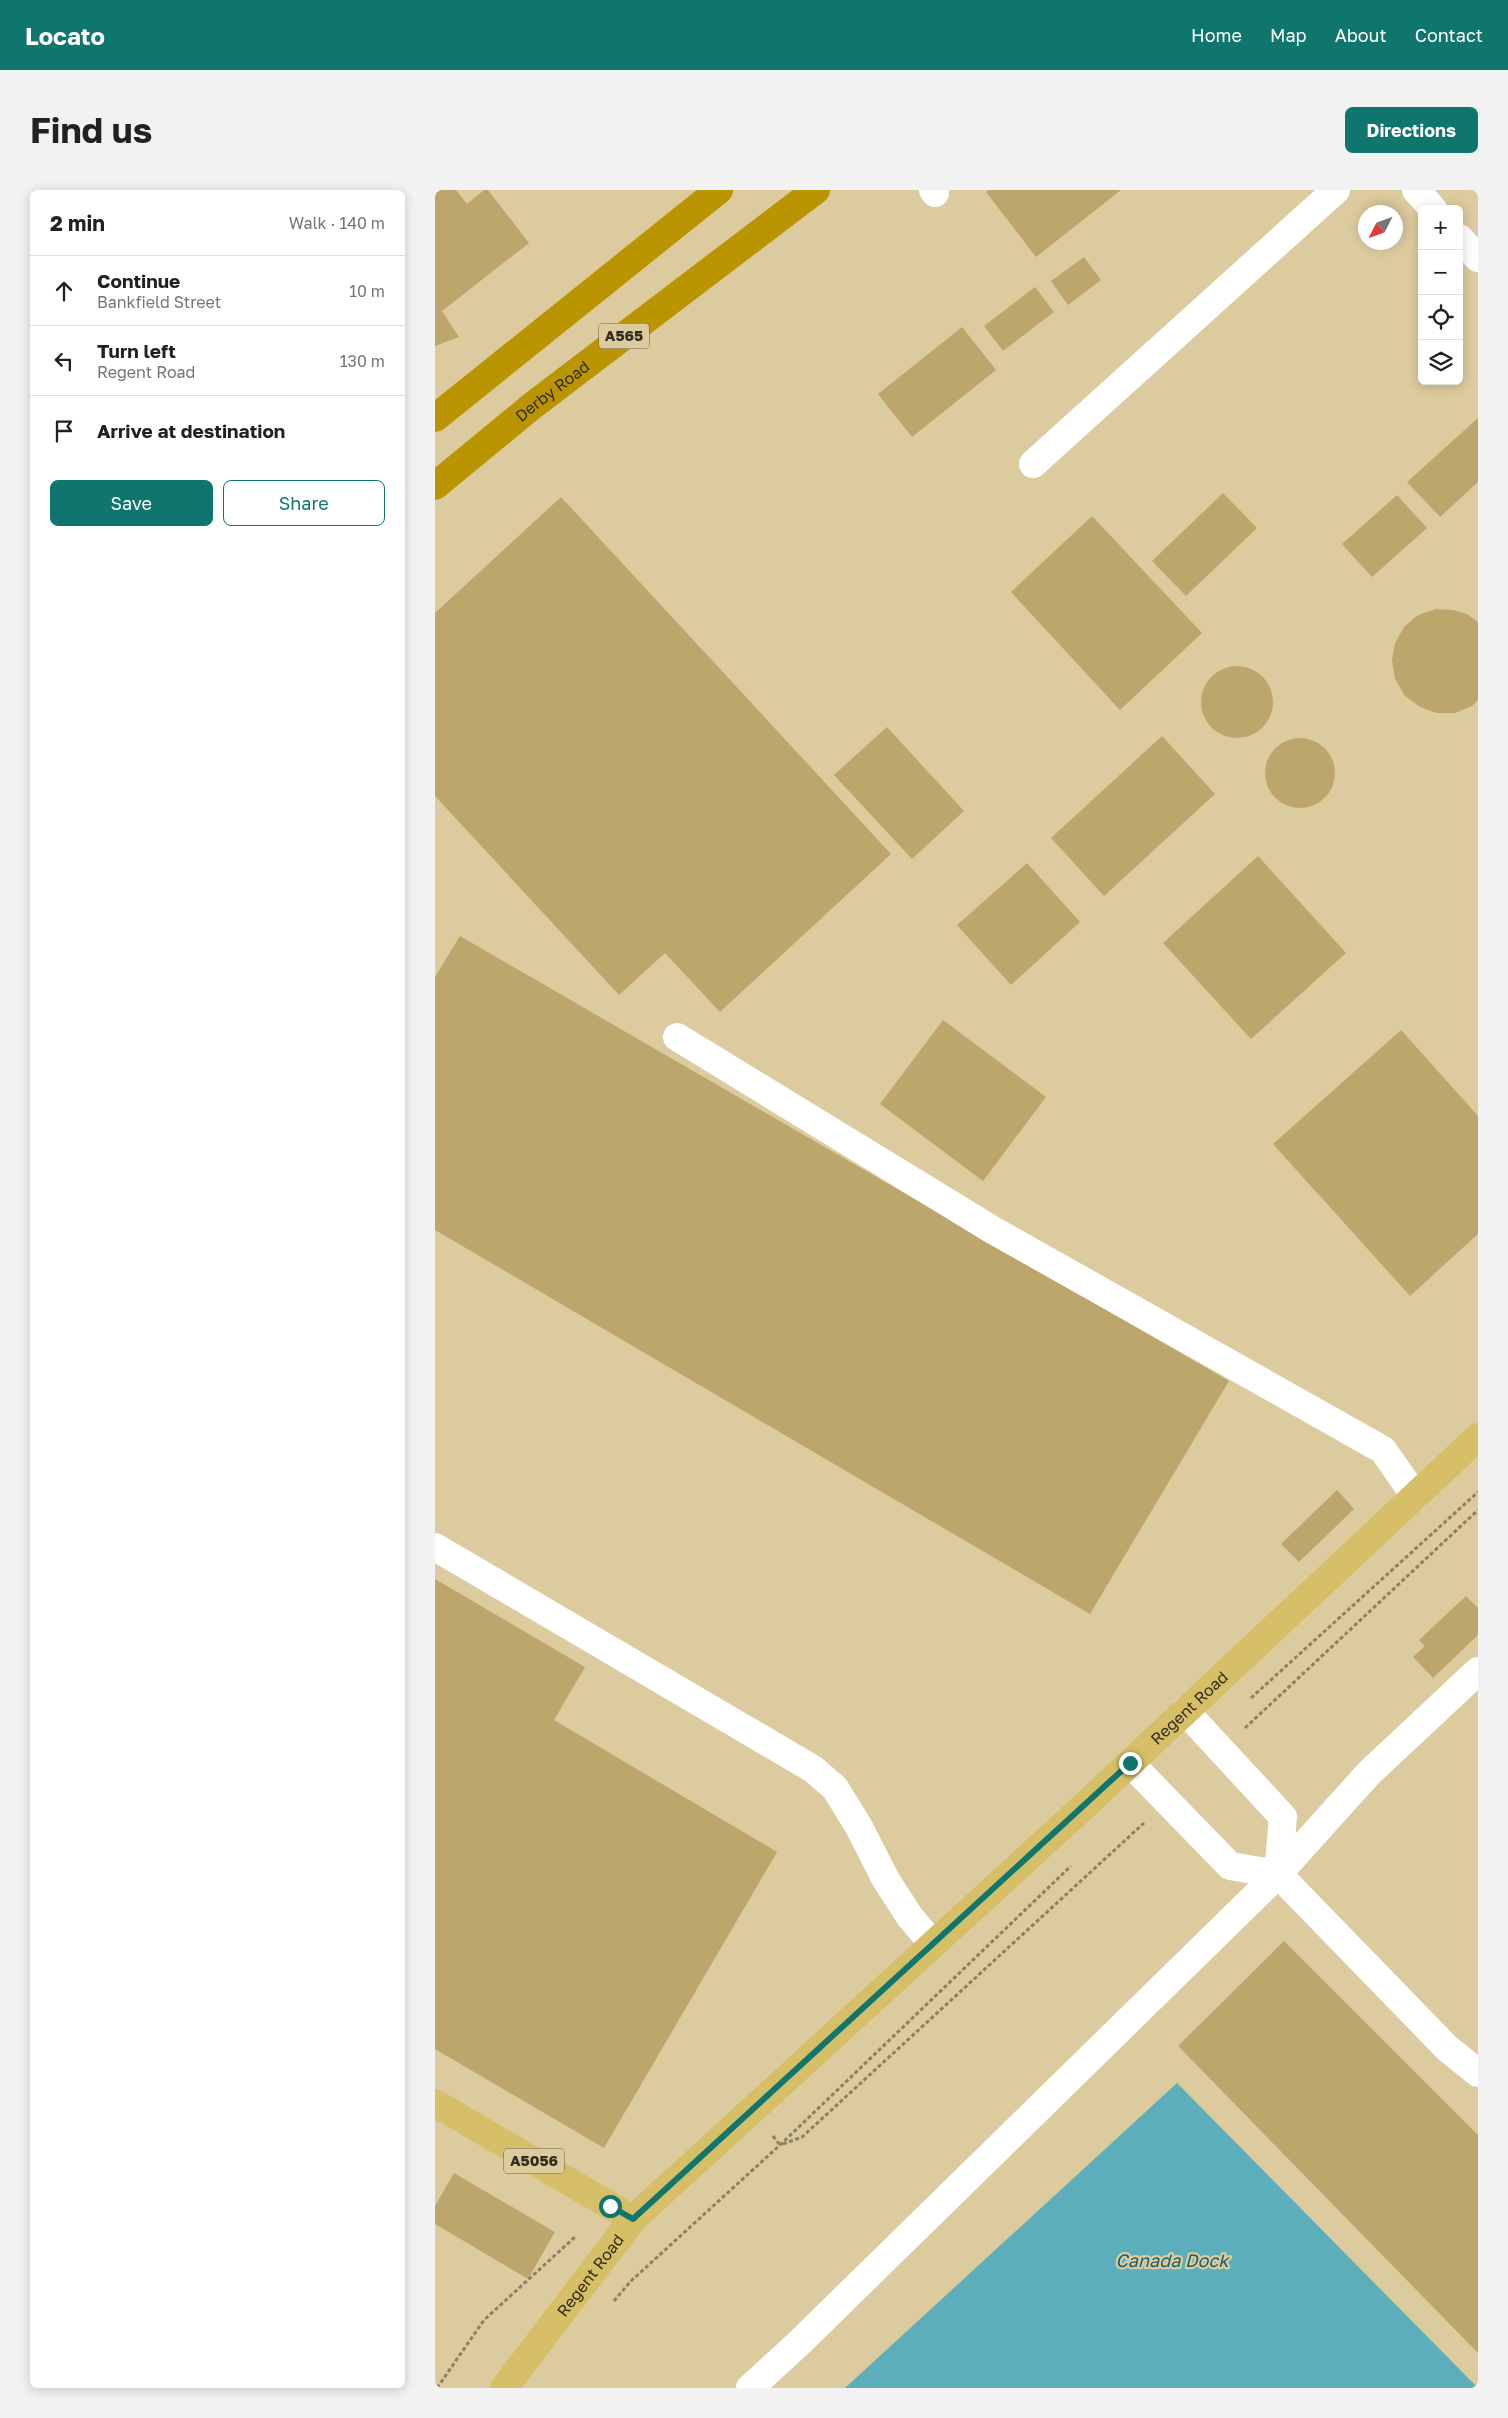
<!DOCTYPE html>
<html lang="en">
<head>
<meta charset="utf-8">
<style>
	body { margin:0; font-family:"Golos Text",sans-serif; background:#f2f2f2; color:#202124 }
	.controls { position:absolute; right:15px; top:15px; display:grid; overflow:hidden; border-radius:8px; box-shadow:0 2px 12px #0003 }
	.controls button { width:45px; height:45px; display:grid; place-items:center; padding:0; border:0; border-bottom:1px solid #e0e0e0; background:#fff; color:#202124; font:25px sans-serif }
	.compass { position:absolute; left:923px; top:15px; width:45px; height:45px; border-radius:50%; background:#fff; box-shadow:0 2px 12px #0003; rotate:228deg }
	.stop { position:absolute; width:15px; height:15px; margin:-11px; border:4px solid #0f766e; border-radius:50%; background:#fff }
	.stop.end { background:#0f766e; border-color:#fff; box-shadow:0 1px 5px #0008 }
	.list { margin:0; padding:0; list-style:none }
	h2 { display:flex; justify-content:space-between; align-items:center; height:65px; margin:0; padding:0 20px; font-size:21px }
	h2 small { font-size:16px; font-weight:400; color:#757577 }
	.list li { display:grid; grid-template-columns:32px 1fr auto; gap:15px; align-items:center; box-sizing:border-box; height:70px; padding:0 20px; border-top:1px solid #e0e0e0 }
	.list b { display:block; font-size:19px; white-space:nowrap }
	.list p { margin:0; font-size:16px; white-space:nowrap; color:#757577 }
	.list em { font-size:16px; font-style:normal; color:#757577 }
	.actions { display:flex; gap:10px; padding:15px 20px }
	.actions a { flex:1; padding:11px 0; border:1px solid #0f766e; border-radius:8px; text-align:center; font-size:18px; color:#0f766e }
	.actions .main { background:#0f766e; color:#fff }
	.icon { flex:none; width:28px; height:28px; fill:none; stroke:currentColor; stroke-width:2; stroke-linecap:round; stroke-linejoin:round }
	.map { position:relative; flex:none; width:1043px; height:2198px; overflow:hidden; border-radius:8px }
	header { display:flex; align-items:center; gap:30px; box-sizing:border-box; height:70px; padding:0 25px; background:#0f766e; color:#fff }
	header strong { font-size:24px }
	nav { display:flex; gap:28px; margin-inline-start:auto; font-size:18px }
	.intro { display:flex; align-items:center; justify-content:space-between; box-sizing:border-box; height:120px; padding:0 30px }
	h1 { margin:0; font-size:35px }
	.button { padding:12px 22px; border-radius:8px; background:#0f766e; color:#fff; font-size:18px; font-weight:700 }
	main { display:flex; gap:30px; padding:0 30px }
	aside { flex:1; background:#fff; border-radius:8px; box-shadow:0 2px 12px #0003 }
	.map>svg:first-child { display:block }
	.water { fill:#5daebb }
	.building { fill:#bca66c }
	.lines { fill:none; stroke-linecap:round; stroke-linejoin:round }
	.path { stroke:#8d8161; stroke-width:3; stroke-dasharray:4 2.5; stroke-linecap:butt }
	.minor { stroke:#fff; stroke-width:28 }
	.major { stroke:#d6bf67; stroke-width:28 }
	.highway { stroke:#bb9401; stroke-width:28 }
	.route { stroke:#0f766e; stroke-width:6 }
	.labels { text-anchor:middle; stroke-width:4.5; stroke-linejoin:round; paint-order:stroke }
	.shield { fill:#dccb9e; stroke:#665c42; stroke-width:1 }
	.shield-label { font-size:15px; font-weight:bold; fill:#332d1b }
	.street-label { font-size:16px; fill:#332d1b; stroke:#dccb9e }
	.water-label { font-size:18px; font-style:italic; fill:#1c5f69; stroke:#dccb9e }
</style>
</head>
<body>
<header>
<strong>Locato</strong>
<nav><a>Home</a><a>Map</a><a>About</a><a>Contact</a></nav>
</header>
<div class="intro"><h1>Find us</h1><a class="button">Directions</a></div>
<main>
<aside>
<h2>2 min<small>Walk · 140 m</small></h2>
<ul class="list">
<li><svg class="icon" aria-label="ahead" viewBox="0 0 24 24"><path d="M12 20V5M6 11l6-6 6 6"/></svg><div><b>Continue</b><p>Bankfield Street</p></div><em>10 m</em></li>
<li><svg class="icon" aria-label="left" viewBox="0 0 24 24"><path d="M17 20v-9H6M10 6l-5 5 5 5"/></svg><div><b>Turn left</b><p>Regent Road</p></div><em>130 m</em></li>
<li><svg class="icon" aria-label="arrive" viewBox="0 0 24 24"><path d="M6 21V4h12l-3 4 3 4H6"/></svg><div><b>Arrive at destination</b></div></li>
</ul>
<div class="actions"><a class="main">Save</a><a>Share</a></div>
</aside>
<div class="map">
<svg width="1043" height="2198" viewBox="0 0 1043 2198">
	<rect width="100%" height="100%" fill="#dccb9e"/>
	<path class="water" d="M742,1893L1043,2198H410Z"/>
	<g class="building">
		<path d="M0,0H21L32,14L49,0H53L94,53L7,121L24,147L0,156Z"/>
		<path d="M553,0H686L601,67L551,2Z"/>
		<path d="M649,67L666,90L633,115L616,91Z"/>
		<path d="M600,97L619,122L568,161L549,136Z"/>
		<path d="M527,137L561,180L477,247L443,204Z"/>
		<path d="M1043,228V292L1005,327L972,292Z"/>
		<path d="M788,303L822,338L751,406L717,371Z"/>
		<path d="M962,305L992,338L937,387L907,354Z"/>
		<path d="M126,307L456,664L285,822L230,763L184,805L0,606V423Z"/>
		<path d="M657,326L767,443L685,520L576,402Z"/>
		<path d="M1001,419L1019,420L1032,424L1043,432V510L1037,516L1020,523H1002L985,517L970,506L960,489L957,470L960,453L969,437L983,425Z"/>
		<circle cx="802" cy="512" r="36"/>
		<path d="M452,537L529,621L477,669L399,585Z"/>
		<path d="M727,546L780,604L669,706L616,648Z"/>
		<circle cx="865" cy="583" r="35"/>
		<path d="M823,666L911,763L816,849L728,753Z"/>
		<path d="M592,673L645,732L576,795L522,735Z"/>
		<path d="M25,746L794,1191L655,1424L0,1040V787Z"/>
		<path d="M508,830L611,907L548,991L445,914Z"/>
		<path d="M966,840L1043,926V1044L975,1106L838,954Z"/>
		<path d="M902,1300L919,1319L864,1372L846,1354Z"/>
		<path d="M0,1389L150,1477L119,1530L342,1662L169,1958L0,1859Z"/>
		<path d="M1031,1406L1043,1418V1445L998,1488L978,1467L990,1456L984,1450Z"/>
		<path d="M849,1751L1043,1945V2163L743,1856Z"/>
		<path d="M19,1983L120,2042L93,2089L0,2034V2016Z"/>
	</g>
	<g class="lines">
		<g class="path">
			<path d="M816,1508L1043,1302"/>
			<path d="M810,1538L1043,1320"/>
			<path d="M338,1946L345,1955"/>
			<path d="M348,1954L367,1947L709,1633"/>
			<path d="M179,2111L196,2091L345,1955L636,1676"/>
			<path d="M2,2198L49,2130L140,2047"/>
		</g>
		<g class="minor">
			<path d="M498,0L500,3"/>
			<path d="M981,0L998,19"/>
			<path d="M1024,48L1043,68"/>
			<path d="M598,274L901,0"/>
			<path d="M242,847L556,1039L948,1260L980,1306"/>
			<path d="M0,1357L378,1579L400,1598L424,1637L451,1690L475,1727L498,1754"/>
			<path d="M750,1521L848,1627L843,1684"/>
			<path d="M695,1573L795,1676L843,1684L1012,1858L1043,1883"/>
			<path d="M315,2198L363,2154L843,1684L934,1583L1043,1481"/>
		</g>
		<g class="major">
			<path d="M0,1913L198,2029"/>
			<path id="s1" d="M69,2198L198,2029L646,1619L1043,1247"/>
		</g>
		<g class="highway">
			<path d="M0,228L284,0"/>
			<path id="s2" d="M0,296L97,216L381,0"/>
		</g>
	</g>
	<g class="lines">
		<path class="route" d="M175,2016L198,2029L695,1573"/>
	</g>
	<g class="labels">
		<g class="shield">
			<rect x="164" y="133.5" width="50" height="25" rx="4"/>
			<rect x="69" y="1958.5" width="60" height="25" rx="4"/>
		</g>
		<g class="shield-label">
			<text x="189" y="151">A565</text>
			<text x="99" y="1976">A5056</text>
		</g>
		<g class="street-label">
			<text dy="6" stroke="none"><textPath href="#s2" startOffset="151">Derby Road</textPath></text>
			<text dy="6" stroke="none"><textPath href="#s1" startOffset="968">Regent Road</textPath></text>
			<text dy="6" stroke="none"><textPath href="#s1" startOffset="142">Regent Road</textPath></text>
		</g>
		<g class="water-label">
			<text x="737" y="2077">Canada Dock</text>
		</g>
	</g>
</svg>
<div class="controls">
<button>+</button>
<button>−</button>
<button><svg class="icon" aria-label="locate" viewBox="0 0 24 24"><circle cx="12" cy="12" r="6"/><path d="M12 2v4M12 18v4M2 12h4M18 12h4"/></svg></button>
<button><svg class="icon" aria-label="layers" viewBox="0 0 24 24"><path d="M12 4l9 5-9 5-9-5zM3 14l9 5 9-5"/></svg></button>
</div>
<svg class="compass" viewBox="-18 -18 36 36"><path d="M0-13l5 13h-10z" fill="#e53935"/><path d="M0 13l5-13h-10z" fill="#757577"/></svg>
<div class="stop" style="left:175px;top:2016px"></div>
<div class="stop end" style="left:695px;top:1573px"></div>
</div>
</main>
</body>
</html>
